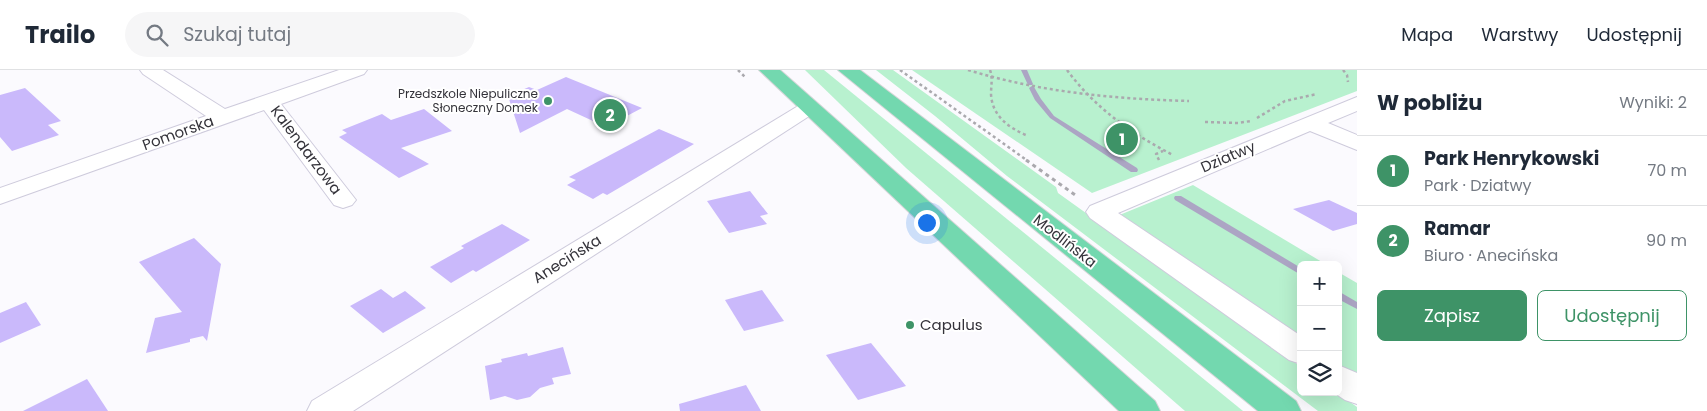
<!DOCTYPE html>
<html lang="pl">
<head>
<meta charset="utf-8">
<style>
	body { margin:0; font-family:Poppins,sans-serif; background:#f6f6f7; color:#1f2937 }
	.controls { position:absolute; right:15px; bottom:15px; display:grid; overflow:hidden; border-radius:8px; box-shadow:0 5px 20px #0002 }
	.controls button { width:45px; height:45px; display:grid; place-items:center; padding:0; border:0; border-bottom:1px solid #e0e1e3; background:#fff; color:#1f2937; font:25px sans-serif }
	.you { position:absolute; left:926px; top:152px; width:18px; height:18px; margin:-12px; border:4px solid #fff; border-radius:50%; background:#1a73e8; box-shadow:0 0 0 8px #1a73e833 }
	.badge { display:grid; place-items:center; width:32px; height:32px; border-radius:50%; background:#3e9367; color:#fff; font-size:16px; font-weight:700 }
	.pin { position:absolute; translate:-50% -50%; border:2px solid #fff; box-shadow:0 1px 5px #0006 }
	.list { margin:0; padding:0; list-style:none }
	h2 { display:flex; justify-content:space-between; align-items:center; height:65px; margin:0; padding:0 20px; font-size:21px }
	h2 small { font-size:16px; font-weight:400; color:#747a83 }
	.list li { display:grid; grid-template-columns:32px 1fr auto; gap:15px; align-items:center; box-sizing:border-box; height:70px; padding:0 20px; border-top:1px solid #e0e1e3 }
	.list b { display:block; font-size:19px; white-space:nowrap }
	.list p { margin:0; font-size:16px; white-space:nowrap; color:#747a83 }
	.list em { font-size:16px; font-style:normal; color:#747a83 }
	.actions { display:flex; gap:10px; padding:15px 20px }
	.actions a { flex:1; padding:11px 0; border:1px solid #3e9367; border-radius:8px; text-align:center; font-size:18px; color:#3e9367 }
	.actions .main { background:#3e9367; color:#fff }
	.icon { flex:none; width:28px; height:28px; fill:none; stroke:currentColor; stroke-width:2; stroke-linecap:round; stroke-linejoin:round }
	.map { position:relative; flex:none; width:1357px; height:341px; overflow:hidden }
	header { display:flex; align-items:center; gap:30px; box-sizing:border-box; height:70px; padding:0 25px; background:#fff; border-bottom:1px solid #e0e1e3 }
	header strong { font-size:24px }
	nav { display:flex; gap:28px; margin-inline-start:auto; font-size:18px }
	.search { width:350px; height:45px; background:#f6f6f7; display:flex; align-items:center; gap:12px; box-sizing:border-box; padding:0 18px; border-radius:28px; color:#747a83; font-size:19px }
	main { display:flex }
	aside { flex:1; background:#fff }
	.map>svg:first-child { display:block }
	.green { fill:#b8f1cf }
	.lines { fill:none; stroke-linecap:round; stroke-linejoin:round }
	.stream { fill:#aca5c4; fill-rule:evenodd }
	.building { fill:#cab9fb }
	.minor-casing { stroke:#cecbdc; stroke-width:2 }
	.major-casing { stroke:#d6d6d8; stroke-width:2 }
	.path-far1 { stroke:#aaa9ae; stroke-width:2.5; stroke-dasharray:3 3; stroke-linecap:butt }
	.path { stroke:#aaa9ae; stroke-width:3; stroke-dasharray:4 4; stroke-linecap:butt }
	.minor { fill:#fff; fill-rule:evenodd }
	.major { fill:#73d8af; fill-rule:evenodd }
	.poi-dot { fill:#3e9367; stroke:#fff; stroke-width:2 }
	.labels { text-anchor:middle; stroke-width:4; stroke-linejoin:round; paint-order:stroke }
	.far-poi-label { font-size:12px; fill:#34333a; stroke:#fff; text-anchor:end }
	.street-label { font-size:15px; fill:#34333a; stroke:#fff }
	.poi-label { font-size:15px; fill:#34333a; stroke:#fff; text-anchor:start }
</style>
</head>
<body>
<header>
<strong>Trailo</strong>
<div class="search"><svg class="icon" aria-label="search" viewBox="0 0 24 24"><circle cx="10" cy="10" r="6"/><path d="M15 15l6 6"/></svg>Szukaj tutaj</div>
<nav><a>Mapa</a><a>Warstwy</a><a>Udostępnij</a></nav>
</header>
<main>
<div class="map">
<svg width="1357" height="341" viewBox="0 0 1357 341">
	<rect width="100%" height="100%" fill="#fbfafe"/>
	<g class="green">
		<path d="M805,0H824L1243,341H1185L906,98Z"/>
		<path d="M876,0H893L1056,117L1058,123L1301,297V322H1336L1357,337V341H1318L1007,106L935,46Z"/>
		<path d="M912,0H1357V21L1092,123Z"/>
		<path d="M1193,115L1327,195H1301V273L1117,146Z"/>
		<path d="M1338,202L1357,213V312L1338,299Z"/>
	</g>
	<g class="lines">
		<g class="stream">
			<path d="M1021,0H1027L1033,14L1032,15H1028Z"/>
			<path d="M1032,16L1034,17L1041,29L1054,46L1137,98L1138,100L1137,102H1131L1050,48L1035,30L1029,18Z"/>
			<path d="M1175,126H1181L1301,198V205L1175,130L1174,128Z"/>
			<path d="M1338,221L1357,232V239L1338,229Z"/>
		</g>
	</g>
	<g class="building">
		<path d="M566,7L642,38L606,57L567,39L520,63L508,26L529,17L537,20Z"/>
		<path d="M25,18L61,51L48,55L59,65L12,81L0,67V25Z"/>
		<path d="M424,39L452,61L401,78L429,94L399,108L339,67L347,63L342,60L382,44L391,50Z"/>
		<path d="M659,59L694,74L607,125L603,123L593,129L567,115L576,110L569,107Z"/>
		<path d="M750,121L768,144L760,146L767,154L729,163L707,131Z"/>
		<path d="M1329,130L1357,143V154L1333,161L1293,139Z"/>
		<path d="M502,154L530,170L476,202L473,200L451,213L430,197L464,178L461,176Z"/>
		<path d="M194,168L221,194L207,271L203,266L190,269V272L146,283L155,248L182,242L139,192Z"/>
		<path d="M381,219L393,228L405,221L426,238L383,263L350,236Z"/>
		<path d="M762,220L784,251L744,261L725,230Z"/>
		<path d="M26,232L41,255L0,273V243Z"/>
		<path d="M871,273L906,316L858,330L826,285Z"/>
		<path d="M563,277L571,304L552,308L554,314L540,318L530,327L517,330L505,326L490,330L485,296L502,292L501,289L527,283L528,286Z"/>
		<path d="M87,309L108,341H23Z"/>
		<path d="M746,315L761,341H680L679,334Z"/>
	</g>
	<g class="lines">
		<defs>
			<g id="minor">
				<path d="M140,0H163L225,39L339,0H367L364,4L281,34L356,130L352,135L343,138L334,135L264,40L0,134V118L206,46L143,4Z"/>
				<path d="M1357,27V41L1328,53L1357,65V80L1310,61L1118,143L1301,266V294L1289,290L1090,148L1086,142L1090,136Z"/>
				<path d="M810,31L817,33L820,37L817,41L353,341H307L312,331L803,33Z"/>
				<path d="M1338,295L1357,303V334L1345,330L1333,322H1338Z"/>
			</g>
			<g id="major">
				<path d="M759,0H780L1155,331L1160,341H1119Z"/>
				<path d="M838,0H860L1296,331L1301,341H1258Z"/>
			</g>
		</defs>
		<use href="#minor" class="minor-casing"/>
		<use href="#major" class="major-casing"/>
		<g class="path-far1">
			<path d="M738,0L745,7"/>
			<path d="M900,0L1028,91"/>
			<path d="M968,0C1040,22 1114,29 1189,31"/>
			<path d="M990,0C993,8 991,15 991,24C992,46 1009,58 1028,66"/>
			<path d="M1067,0C1095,38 1132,64 1173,85"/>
			<path d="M1343,0L1347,5L1348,12"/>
			<path d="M1257,48L1285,31L1317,24"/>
			<path d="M1205,52L1238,53L1251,51"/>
			<path d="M1159,90L1156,84L1163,81"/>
		</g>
		<path class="path" d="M1026,90L1078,127"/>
		<use href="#minor" class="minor"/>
		<use href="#major" class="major"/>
	</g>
	<g class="poi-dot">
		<circle cx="548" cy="31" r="5"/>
		<circle cx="910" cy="255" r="5"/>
	</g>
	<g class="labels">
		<g class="far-poi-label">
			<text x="538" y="28">Przedszkole Niepuliczne<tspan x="538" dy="14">Słoneczny Domek</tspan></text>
		</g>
		<g class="street-label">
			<text transform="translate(178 63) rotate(-20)" y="5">Pomorska</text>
			<text transform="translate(306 80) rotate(53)" y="5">Kalendarzowa</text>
			<text transform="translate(1228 87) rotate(-23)" y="5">Dziatwy</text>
			<text transform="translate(1065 171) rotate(38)" y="5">Modlińska</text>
			<text transform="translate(567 189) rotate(-32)" y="5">Anecińska</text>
		</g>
		<g class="poi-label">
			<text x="920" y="260">Capulus</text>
		</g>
	</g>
</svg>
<div class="controls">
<button>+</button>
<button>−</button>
<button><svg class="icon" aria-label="layers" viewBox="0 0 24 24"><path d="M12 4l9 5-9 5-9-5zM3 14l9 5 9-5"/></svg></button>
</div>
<div class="you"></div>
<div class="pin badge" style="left:1122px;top:69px">1</div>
<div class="pin badge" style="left:610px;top:45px">2</div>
</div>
<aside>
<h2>W pobliżu<small>Wyniki: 2</small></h2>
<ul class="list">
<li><span class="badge">1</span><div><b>Park Henrykowski</b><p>Park · Dziatwy</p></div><em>70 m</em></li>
<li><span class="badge">2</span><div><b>Ramar</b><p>Biuro · Anecińska</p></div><em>90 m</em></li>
</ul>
<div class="actions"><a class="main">Zapisz</a><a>Udostępnij</a></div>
</aside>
</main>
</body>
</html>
